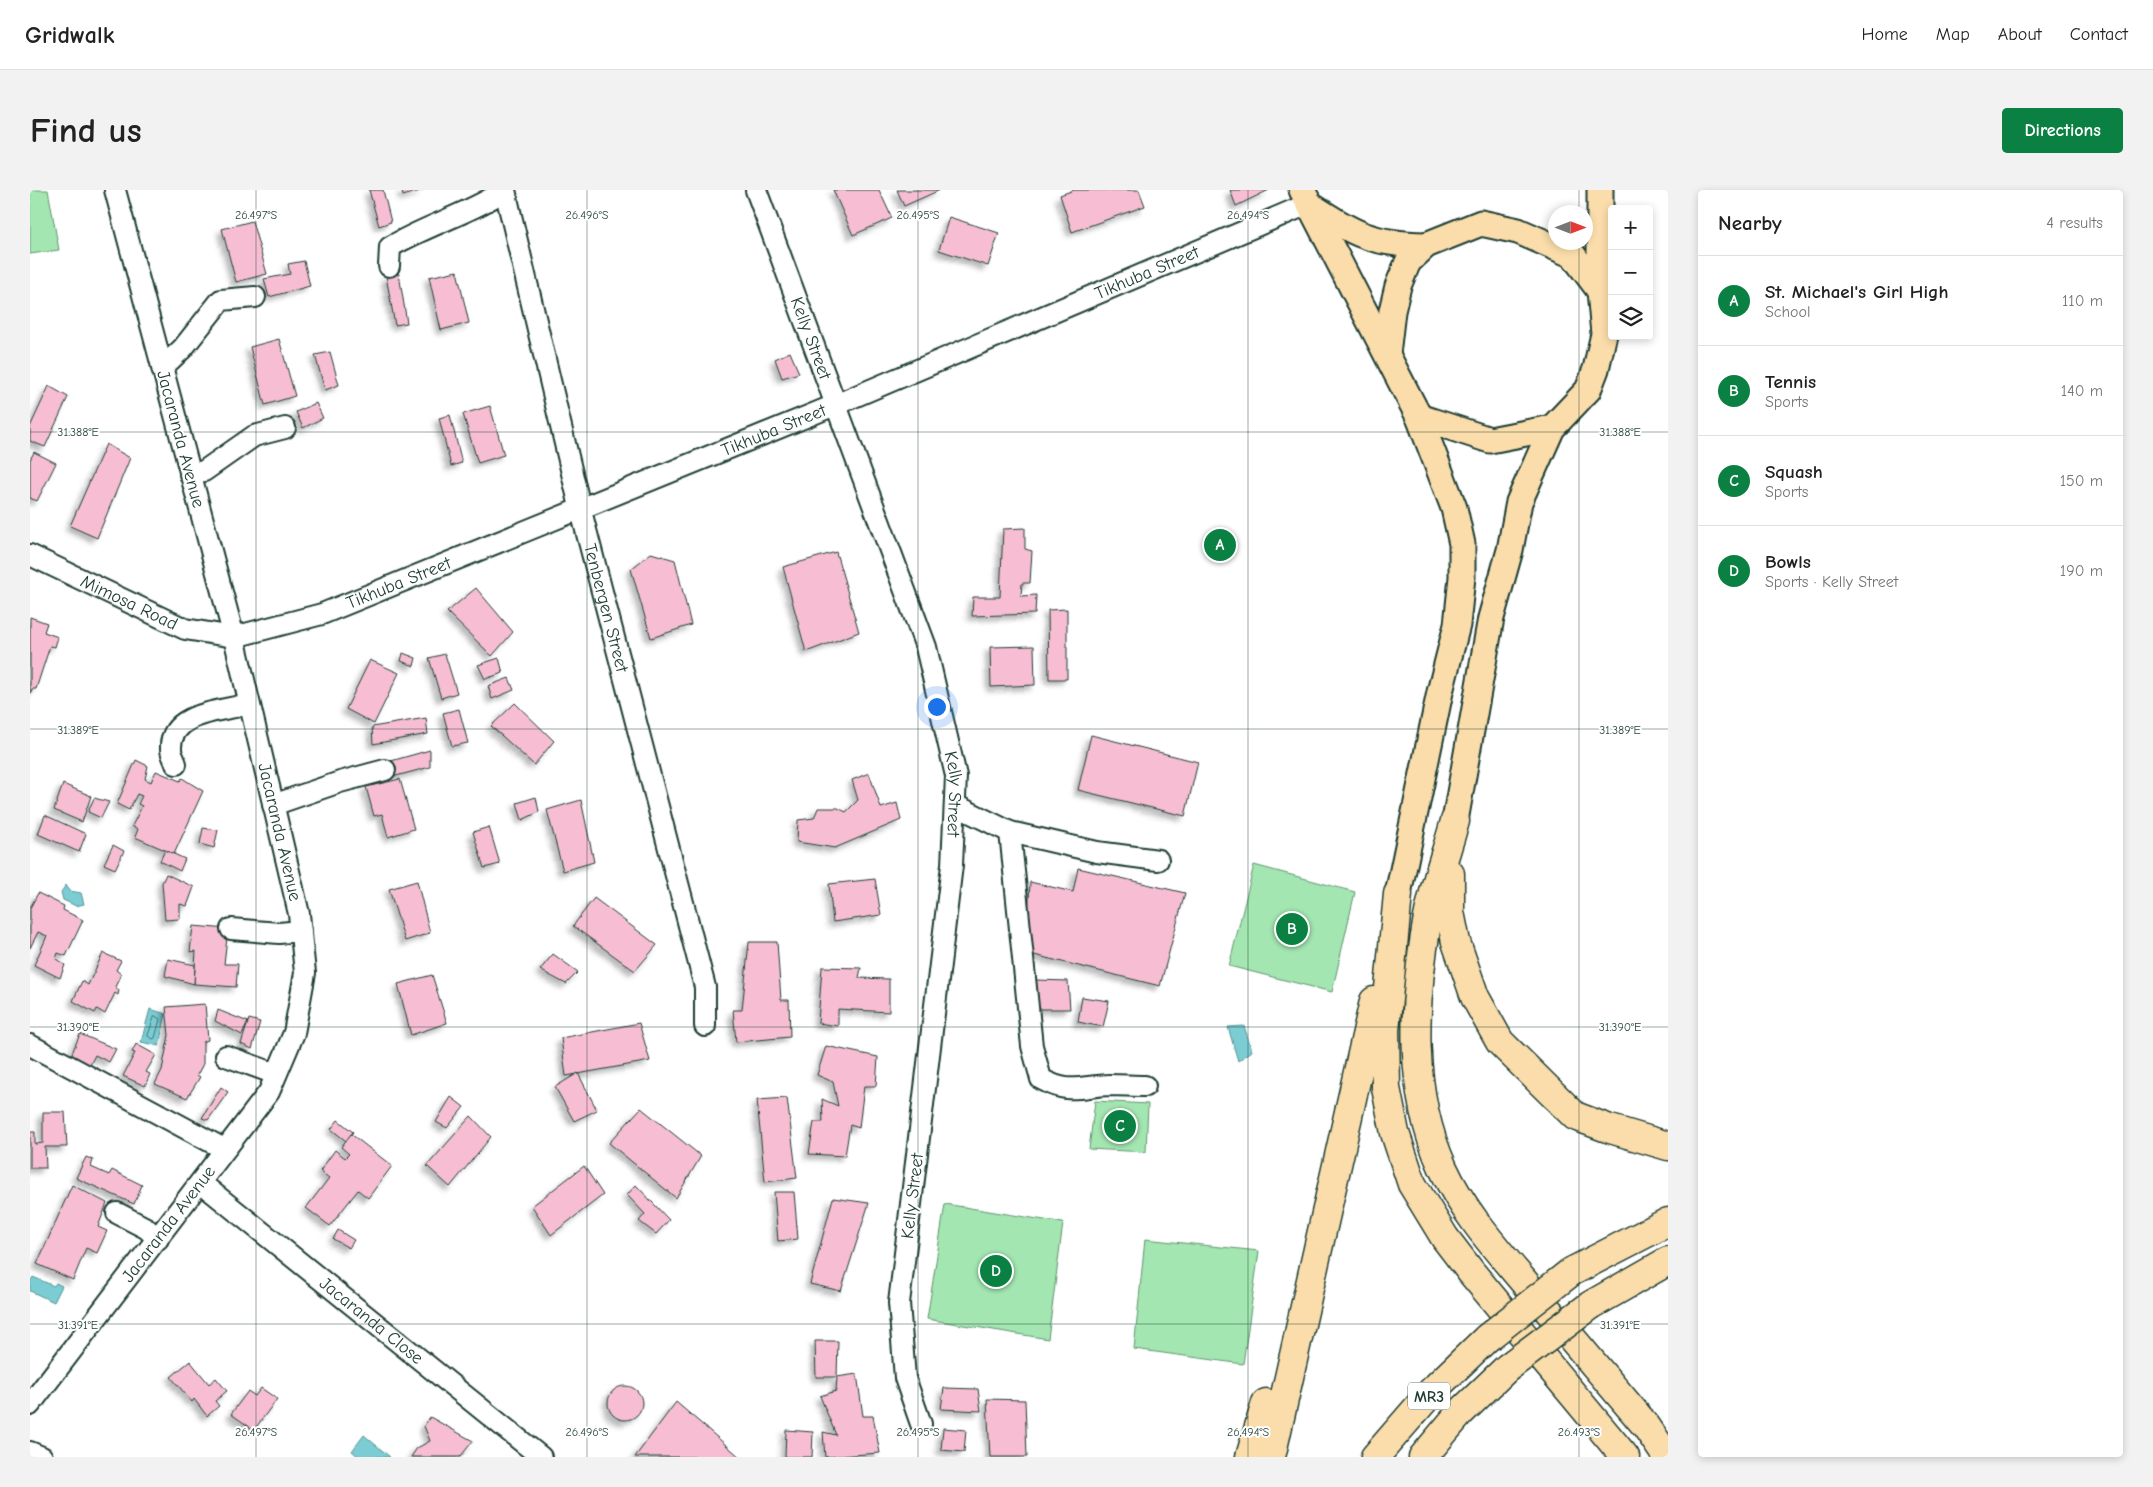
<!DOCTYPE html>
<html lang="en">
<head>
<meta charset="utf-8">
<style>
	body { margin:0; font-family:"Comic Neue",sans-serif; background:#f2f2f2; color:#222 }
	.controls { position:absolute; right:15px; top:15px; display:grid; overflow:hidden; border-radius:5px; box-shadow:0 2px 8px #0003 }
	.controls button { width:45px; height:45px; display:grid; place-items:center; padding:0; border:0; border-bottom:1px solid #e0e0e0; background:#fff; color:#222; font:25px sans-serif }
	.compass { position:absolute; left:1518px; top:15px; width:45px; height:45px; border-radius:50%; background:#fff; box-shadow:0 2px 8px #0003; rotate:90deg }
	.you { position:absolute; left:906px; top:516px; width:18px; height:18px; margin:-12px; border:4px solid #fff; border-radius:50%; background:#1a73e8; box-shadow:0 0 0 8px #1a73e833 }
	.badge { display:grid; place-items:center; width:32px; height:32px; border-radius:50%; background:#0b8043; color:#fff; font-size:16px; font-weight:700 }
	.pin { position:absolute; translate:-50% -50%; border:2px solid #fff; box-shadow:0 1px 5px #0006 }
	.list { margin:0; padding:0; list-style:none }
	h2 { display:flex; justify-content:space-between; align-items:center; height:65px; margin:0; padding:0 20px; font-size:21px }
	h2 small { font-size:16px; font-weight:400; color:#767676 }
	.list li { display:grid; grid-template-columns:32px 1fr auto; gap:15px; align-items:center; box-sizing:border-box; height:90px; padding:0 20px; border-top:1px solid #e0e0e0 }
	.list b { display:block; font-size:19px; white-space:nowrap }
	.list p { margin:0; font-size:16px; white-space:nowrap; color:#767676 }
	.list em { font-size:16px; font-style:normal; color:#767676 }
	.icon { flex:none; width:28px; height:28px; fill:none; stroke:currentColor; stroke-width:2; stroke-linecap:round; stroke-linejoin:round }
	.map { position:relative; flex:none; width:1638px; height:1267px; overflow:hidden; border-radius:5px }
	header { display:flex; align-items:center; gap:30px; box-sizing:border-box; height:70px; padding:0 25px; background:#fff; border-bottom:1px solid #e0e0e0 }
	header strong { font-size:24px }
	nav { display:flex; gap:28px; margin-inline-start:auto; font-size:18px }
	.intro { display:flex; align-items:center; justify-content:space-between; box-sizing:border-box; height:120px; padding:0 30px }
	h1 { margin:0; font-size:35px }
	.button { padding:12px 22px; border-radius:5px; background:#0b8043; color:#fff; font-size:18px; font-weight:700 }
	main { display:flex; gap:30px; padding:0 30px }
	aside { flex:1; background:#fff; border-radius:5px; box-shadow:0 2px 8px #0003 }
	.map>svg:first-child { display:block }
	.green { fill:#a3e6b1; stroke:#619272 }
	.water { fill:#7bccd4; stroke:#569394 }
	.lines { fill:none; stroke-linecap:round; stroke-linejoin:round }
	.shore { stroke:#447674; stroke-width:1 }
	.building { fill:#f7bed3; stroke:#1f3d34; filter:url(#shadow) }
	.minor-casing { stroke:#1f3d34; stroke-width:24 }
	.major-casing { stroke:#1f3d34; stroke-width:29 }
	.highway-casing { stroke:#1f3d34; stroke-width:31 }
	.minor { stroke:#fff; stroke-width:20 }
	.major { stroke:#fbddab; stroke-width:25 }
	.highway { stroke:#fbddab; stroke-width:28 }
	.highway-bridge-casing { stroke:#1f3d34; stroke-width:31; stroke-linecap:butt }
	.highway-bridge { stroke:#fbddab; stroke-width:28 }
	.ticks { fill:none; stroke:#1f3d34; stroke-width:1; stroke-opacity:0.45 }
	.labels { text-anchor:middle; stroke-width:4; stroke-linejoin:round; paint-order:stroke }
	.shield { fill:#fff; stroke:#627771; stroke-width:1 }
	.shield-label { font-size:16px; font-weight:bold; fill:#1f3d34 }
	.street-label { font-size:18px; fill:#1f3d34; stroke:#fff }
	.ticks-label { font-size:12px; text-anchor:middle; fill:#1f3d34; stroke:#fff; stroke-width:4; stroke-linejoin:round; paint-order:stroke }
</style>
</head>
<body>
<header>
<strong>Gridwalk</strong>
<nav><a>Home</a><a>Map</a><a>About</a><a>Contact</a></nav>
</header>
<div class="intro"><h1>Find us</h1><a class="button">Directions</a></div>
<main>
<div class="map">
<svg width="1638" height="1267" viewBox="0 0 1638 1267">
	<defs>
		<filter id="shadow"><feDropShadow dx="-4.5" dy="4.5" stdDeviation="2.5" flood-color="#0004"/></filter>
	</defs>
	<rect width="100%" height="100%" fill="#fff"/>
	<filter id="ink" filterUnits="userSpaceOnUse"><feTurbulence type="fractalNoise" baseFrequency=".02" numOctaves="2"/><feDisplacementMap in="SourceGraphic" scale="10" xChannelSelector="R" yChannelSelector="G"/><feConvolveMatrix kernelMatrix="1 2 1 2 8 2 1 2 1" color-interpolation-filters="sRGB"/></filter>
	<g filter="url(#ink)">
		<g class="green">
			<path d="M0,0H18L29,60L0,64Z"/>
			<path d="M1224,675L1325,702L1302,802L1199,776Z"/>
			<path d="M1065,911L1118,914L1116,962L1059,959Z"/>
			<path d="M915,1014L1033,1033L1018,1149L897,1129Z"/>
			<path d="M1115,1049L1229,1061L1213,1174L1104,1159Z"/>
		</g>
		<g class="water">
			<path d="M36,695L40,701L51,703L54,714L46,716L33,710L31,702Z"/>
			<path d="M120,819L136,824L129,856L111,852Z"/>
			<path d="M1214,836L1222,861L1208,871L1198,837Z"/>
			<path d="M3,1087L24,1096L26,1093L32,1096L24,1112L0,1101V1092Z"/>
			<path d="M334,1245L360,1267H329L322,1261Z"/>
		</g>
		<g class="lines">
			<path class="shore" d="M125,826L130,829L125,848L123,849L118,846Z"/>
		</g>
		<g class="building">
			<path d="M339,0H353L361,32L349,36Z"/>
			<path d="M372,0H393L373,6Z"/>
			<path d="M803,0H849L862,28L823,45Z"/>
			<path d="M867,0H910L874,16Z"/>
			<path d="M1044,0H1109L1115,16L1042,42L1030,5Z"/>
			<path d="M1200,0H1239L1206,16Z"/>
			<path d="M919,27L969,43L958,76L909,60Z"/>
			<path d="M222,31L237,84L206,92L192,39Z"/>
			<path d="M274,71L280,96L239,107L234,89L260,84L258,74Z"/>
			<path d="M427,81L439,133L411,140L399,87Z"/>
			<path d="M369,84L377,133L365,135L356,86Z"/>
			<path d="M249,149L265,206L235,215L220,157Z"/>
			<path d="M300,162L309,195L295,200L285,165Z"/>
			<path d="M760,162L769,183L752,188L745,169Z"/>
			<path d="M19,196L38,207L15,257L0,251V237Z"/>
			<path d="M286,213L293,228L273,238L266,222Z"/>
			<path d="M460,216L474,265L448,273L433,224Z"/>
			<path d="M420,225L432,273L421,276L409,228Z"/>
			<path d="M76,254L100,268L67,348L40,336Z"/>
			<path d="M4,262L26,273L7,311L0,308V270Z"/>
			<path d="M995,338V359L1002,361L1000,393H992L991,406L1006,405L1005,424L942,426L943,407H970L973,339Z"/>
			<path d="M806,362L829,442L776,462L753,377Z"/>
			<path d="M621,363L645,370L661,435L621,448L601,379Z"/>
			<path d="M446,398L483,442L462,466L417,422Z"/>
			<path d="M1037,419V489H1019L1018,420Z"/>
			<path d="M0,427L17,433L14,442L28,447L25,457L20,456L6,499H2L0,504Z"/>
			<path d="M1004,456L1005,495L961,497L960,457Z"/>
			<path d="M373,463L386,468L384,476L371,471Z"/>
			<path d="M415,464L427,503L411,508L399,468Z"/>
			<path d="M469,468L473,483L455,489L448,475Z"/>
			<path d="M340,470L369,483L344,534L316,519Z"/>
			<path d="M479,488L484,500L462,509L458,496Z"/>
			<path d="M485,513L524,551L504,575L461,536Z"/>
			<path d="M429,519L438,553L422,556L413,523Z"/>
			<path d="M396,528L398,544L343,554L342,537Z"/>
			<path d="M1061,545L1168,572L1155,626L1048,600Z"/>
			<path d="M400,560V577L366,586L361,571Z"/>
			<path d="M106,570L118,576L115,589L121,592L126,581L150,591L152,588L173,601L144,664L105,647L108,639L102,636L112,616L108,614L112,606L107,604L99,620L87,614Z"/>
			<path d="M839,583L851,618L867,613L871,630L805,658L767,652L768,630L784,628L788,618H808L816,622L828,610L822,590Z"/>
			<path d="M370,589L384,639L358,647L352,624L344,626L336,597Z"/>
			<path d="M33,594L61,606L52,632L24,620Z"/>
			<path d="M506,607L509,622L492,630L487,613Z"/>
			<path d="M64,608L79,612L71,628L58,622Z"/>
			<path d="M551,610L564,672L533,681L517,620Z"/>
			<path d="M15,625L56,644L49,662L8,644Z"/>
			<path d="M459,637L470,674L454,678L443,642Z"/>
			<path d="M173,638L188,640L184,658L170,654Z"/>
			<path d="M83,655L94,661L85,679L74,674Z"/>
			<path d="M135,660L155,669L150,681L130,671Z"/>
			<path d="M1048,678L1155,703L1130,796L996,763L1000,692L1043,702Z"/>
			<path d="M136,684L164,697L157,716L150,714V729L135,730L132,693Z"/>
			<path d="M845,689L851,725L803,732L799,694Z"/>
			<path d="M387,691L400,743L375,751L359,699Z"/>
			<path d="M8,703L34,716L33,720L53,730L36,766L28,763L26,769L35,775L30,788L4,775L17,746L8,742L0,758V718Z"/>
			<path d="M564,708L627,755L605,781L543,736Z"/>
			<path d="M163,736L198,739L194,774H208L206,797L164,794L166,761L160,762Z"/>
			<path d="M719,752H747L751,810H759L760,847L706,852L703,820H712Z"/>
			<path d="M73,763L91,771L86,780L91,784L85,797L89,800L88,805L85,803L75,824L67,819L65,823L43,811L52,791L58,795Z"/>
			<path d="M523,764L548,782L536,794L510,780Z"/>
			<path d="M138,769L165,775L164,794L135,786Z"/>
			<path d="M792,777L831,778L829,788L859,789V822L808,819V836L788,833Z"/>
			<path d="M402,785L417,833L381,845L368,794Z"/>
			<path d="M1006,790L1038,791L1040,819H1007Z"/>
			<path d="M1052,807L1079,811L1073,837L1048,832Z"/>
			<path d="M175,814L178,850L173,852V874L167,885L170,887L157,908L125,894L132,880L139,845L136,817Z"/>
			<path d="M188,820L218,832L212,845L185,831Z"/>
			<path d="M219,829L230,832L222,859L211,854Z"/>
			<path d="M609,833L620,871L536,886L531,848Z"/>
			<path d="M50,844L86,859L79,872L65,865L59,877L40,868Z"/>
			<path d="M106,854L126,865L116,882L120,884L115,896L93,886L105,863L102,862Z"/>
			<path d="M796,856L848,867L846,896H834L829,938L820,935L815,966L779,964L784,932H793L792,909L808,916L803,892L787,885Z"/>
			<path d="M548,883L567,920L544,931L525,897Z"/>
			<path d="M191,897L198,902L178,930L172,928Z"/>
			<path d="M421,907L434,917L417,938L406,932Z"/>
			<path d="M757,908L767,988L735,992L727,910Z"/>
			<path d="M611,918L671,966L646,1008L579,953Z"/>
			<path d="M13,922H35L37,957H15L16,978H0V942H5V954L13,953Z"/>
			<path d="M441,926L461,947L420,997L397,976Z"/>
			<path d="M308,930L323,942L316,951L301,939Z"/>
			<path d="M321,944L362,976L338,1008L328,1000L300,1036L276,1018L299,988L290,981L305,960L315,968L319,964L311,957Z"/>
			<path d="M56,967L63,970L61,977L79,985L82,980L112,995L104,1014L46,988Z"/>
			<path d="M554,976L573,1005L521,1045L502,1016Z"/>
			<path d="M42,995L77,1013L68,1037L77,1041L67,1063L56,1058L43,1090L7,1074Z"/>
			<path d="M606,995L639,1030L626,1044L609,1031L615,1024L597,1005Z"/>
			<path d="M744,1002H764L768,1049L748,1051Z"/>
			<path d="M803,1008L839,1013L811,1101L780,1094Z"/>
			<path d="M308,1040L324,1050L319,1058L303,1049Z"/>
			<path d="M785,1151H808L807,1187H786Z"/>
			<path d="M160,1171L179,1194L186,1188L197,1201L185,1211L189,1216L177,1226L164,1209L162,1212L141,1187Z"/>
			<path d="M827,1184L833,1226H843L850,1263L795,1267L793,1242L806,1245L790,1206L806,1201L807,1187Z"/>
			<circle cx="595" cy="1213" r="17"/>
			<path d="M231,1198L247,1209L224,1240L201,1224L218,1201L225,1206Z"/>
			<path d="M914,1198L948,1199L951,1221L911,1219Z"/>
			<path d="M957,1209L995,1210L997,1267H960Z"/>
			<path d="M646,1212L710,1267H605Z"/>
			<path d="M400,1227L443,1251L430,1267H381L387,1258L400,1251L394,1236Z"/>
			<path d="M913,1238L936,1240L934,1262L911,1260Z"/>
			<path d="M756,1240L783,1242L782,1267H755Z"/>
		</g>
		<g class="lines">
			<defs>
				<g id="minor">
					<path id="s1" d="M475,0L550,317L675,797V836"/>
					<path id="s2" d="M726,0L896,457L926,586L922,675L869,1113L875,1188L891,1234"/>
					<path d="M359,76L360,57C397,35 439,24 475,0"/>
					<path d="M132,178L153,158L191,110L225,107"/>
					<path d="M160,284L174,281L224,246L255,238"/>
					<path id="s3" d="M0,365L155,439L204,447L292,424L805,215L1278,14"/>
					<path d="M146,574C145,570 141,564 141,559C139,522 193,521 219,514"/>
					<path d="M243,615L310,592L355,580"/>
					<path d="M925,615L980,642L1067,662L1128,670"/>
					<path d="M980,642L1002,856L1011,889C1040,905 1050,896 1080,895C1092,895 1104,896 1115,896"/>
					<path d="M201,739L249,743L271,741"/>
					<path d="M0,855L194,959"/>
					<path d="M196,866L246,884"/>
					<path id="s4" d="M171,993L511,1267"/>
					<path d="M87,1023L116,1038L128,1049"/>
					<path id="s5" d="M0,1215L239,902L264,843L275,783L269,724L204,447L85,0"/>
					<path d="M0,1262L12,1267"/>
				</g>
				<g id="major">
					<path d="M1272,0L1389,227L1424,318L1432,354V387L1427,435L1410,502L1368,704"/>
					<path d="M1280,15C1325,44 1341,54 1396,55"/>
					<path d="M1357,164L1362,121L1368,96L1378,72L1396,55L1451,33L1488,41L1543,65L1570,101"/>
					<path d="M1389,227L1460,250L1522,238"/>
					<path d="M1425,631L1461,428L1480,360L1489,312L1522,238L1558,200L1566,179L1574,144L1570,101V0"/>
				</g>
				<g id="highway">
					<path d="M1425,631C1416,664 1403,698 1397,733C1383,814 1378,901 1413,978C1434,1024 1469,1062 1501,1100C1539,1145 1578,1191 1616,1236L1637,1267"/>
					<path d="M1420,684V722L1426,752L1445,807L1470,852L1545,926L1577,938L1638,956"/>
					<path d="M1368,704L1355,840L1356,898L1365,943L1382,994L1415,1048L1441,1082L1595,1267"/>
					<path d="M1541,1082L1638,1032"/>
					<path d="M1561,1115L1638,1071"/>
					<path d="M1220,1267L1236,1213"/>
					<path d="M1241,1267L1344,811"/>
					<path d="M1345,1267L1403,1200L1457,1148"/>
					<path d="M1393,1267L1430,1223L1477,1178"/>
				</g>
			</defs>
			<use href="#minor" class="minor-casing"/>
			<use href="#major" class="major-casing"/>
			<use href="#highway" class="highway-casing"/>
			<use href="#minor" class="minor"/>
			<use href="#major" class="major"/>
			<use href="#highway" class="highway"/>
			<defs>
				<g id="highway-bridge">
					<path d="M1457,1148L1541,1082"/>
					<path d="M1477,1178L1561,1115"/>
				</g>
			</defs>
			<use href="#highway-bridge" class="highway-bridge-casing"/>
			<use href="#highway-bridge" class="highway-bridge"/>
		</g>
	</g>
	<path class="ticks" d="M226,0V1267M557,0V1267M888,0V1267M1218,0V1267M1549,0V22M1549,52V1267M0,242H1638M0,539H1638M0,837H1638M0,1134H1638"/>
	<g class="labels">
		<rect class="shield" x="1378" y="1192.5" width="42" height="27" rx="4"/>
		<g class="shield-label">
			<text x="1399" y="1212">MR3</text>
		</g>
		<g class="street-label">
			<text dy="6" stroke="none"><textPath href="#s3" startOffset="1205">Tikhuba Street</textPath></text>
			<text dy="6" stroke="none"><textPath href="#s2" startOffset="158">Kelly Street</textPath></text>
			<text dy="6" stroke="none"><textPath href="#s3" startOffset="800">Tikhuba Street</textPath></text>
			<text transform="translate(151 249) rotate(75)" y="6">Jacaranda Avenue</text>
			<text dy="6" stroke="none"><textPath href="#s3" startOffset="395">Tikhuba Street</textPath></text>
			<text dy="6" stroke="none"><textPath href="#s3" startOffset="110">Mimosa Road</textPath></text>
			<text dy="6" stroke="none"><textPath href="#s1" startOffset="430">Tenbergen Street</textPath></text>
			<text dy="6" stroke="none"><textPath href="#s2" startOffset="638">Kelly Street</textPath></text>
			<text transform="translate(250 642) rotate(77)" y="6">Jacaranda Avenue</text>
			<text transform="translate(882 1006) rotate(-83)" y="6">Kelly Street</text>
			<text dy="6" stroke="none"><textPath href="#s5" startOffset="228">Jacaranda Avenue</textPath></text>
			<text dy="6" stroke="none"><textPath href="#s4" startOffset="219">Jacaranda Close</textPath></text>
		</g>
	</g>
	<g class="ticks-label">
		<text x="226" y="29">26.497°S</text>
		<text x="557" y="29">26.496°S</text>
		<text x="888" y="29">26.495°S</text>
		<text x="1218" y="29">26.494°S</text>
		<text x="1590" y="246">31.388°E</text>
		<text x="48" y="246">31.388°E</text>
		<text x="1590" y="544">31.389°E</text>
		<text x="48" y="544">31.389°E</text>
		<text x="1590" y="841">31.390°E</text>
		<text x="48" y="841">31.390°E</text>
		<text x="1590" y="1139">31.391°E</text>
		<text x="48" y="1139">31.391°E</text>
		<text x="226" y="1246">26.497°S</text>
		<text x="557" y="1246">26.496°S</text>
		<text x="888" y="1246">26.495°S</text>
		<text x="1218" y="1246">26.494°S</text>
		<text x="1549" y="1246">26.493°S</text>
	</g>
</svg>
<div class="controls">
<button>+</button>
<button>−</button>
<button><svg class="icon" aria-label="layers" viewBox="0 0 24 24"><path d="M12 4l9 5-9 5-9-5zM3 14l9 5 9-5"/></svg></button>
</div>
<svg class="compass" viewBox="-18 -18 36 36"><path d="M0-13l5 13h-10z" fill="#e53935"/><path d="M0 13l5-13h-10z" fill="#767676"/></svg>
<div class="you"></div>
<div class="pin badge" style="left:1190px;top:355px">A</div>
<div class="pin badge" style="left:1262px;top:739px">B</div>
<div class="pin badge" style="left:1090px;top:936px">C</div>
<div class="pin badge" style="left:966px;top:1081px">D</div>
</div>
<aside>
<h2>Nearby<small>4 results</small></h2>
<ul class="list">
<li><span class="badge">A</span><div><b>St. Michael's Girl High</b><p>School</p></div><em>110 m</em></li>
<li><span class="badge">B</span><div><b>Tennis</b><p>Sports</p></div><em>140 m</em></li>
<li><span class="badge">C</span><div><b>Squash</b><p>Sports</p></div><em>150 m</em></li>
<li><span class="badge">D</span><div><b>Bowls</b><p>Sports · Kelly Street</p></div><em>190 m</em></li>
</ul>
</aside>
</main>
</body>
</html>
